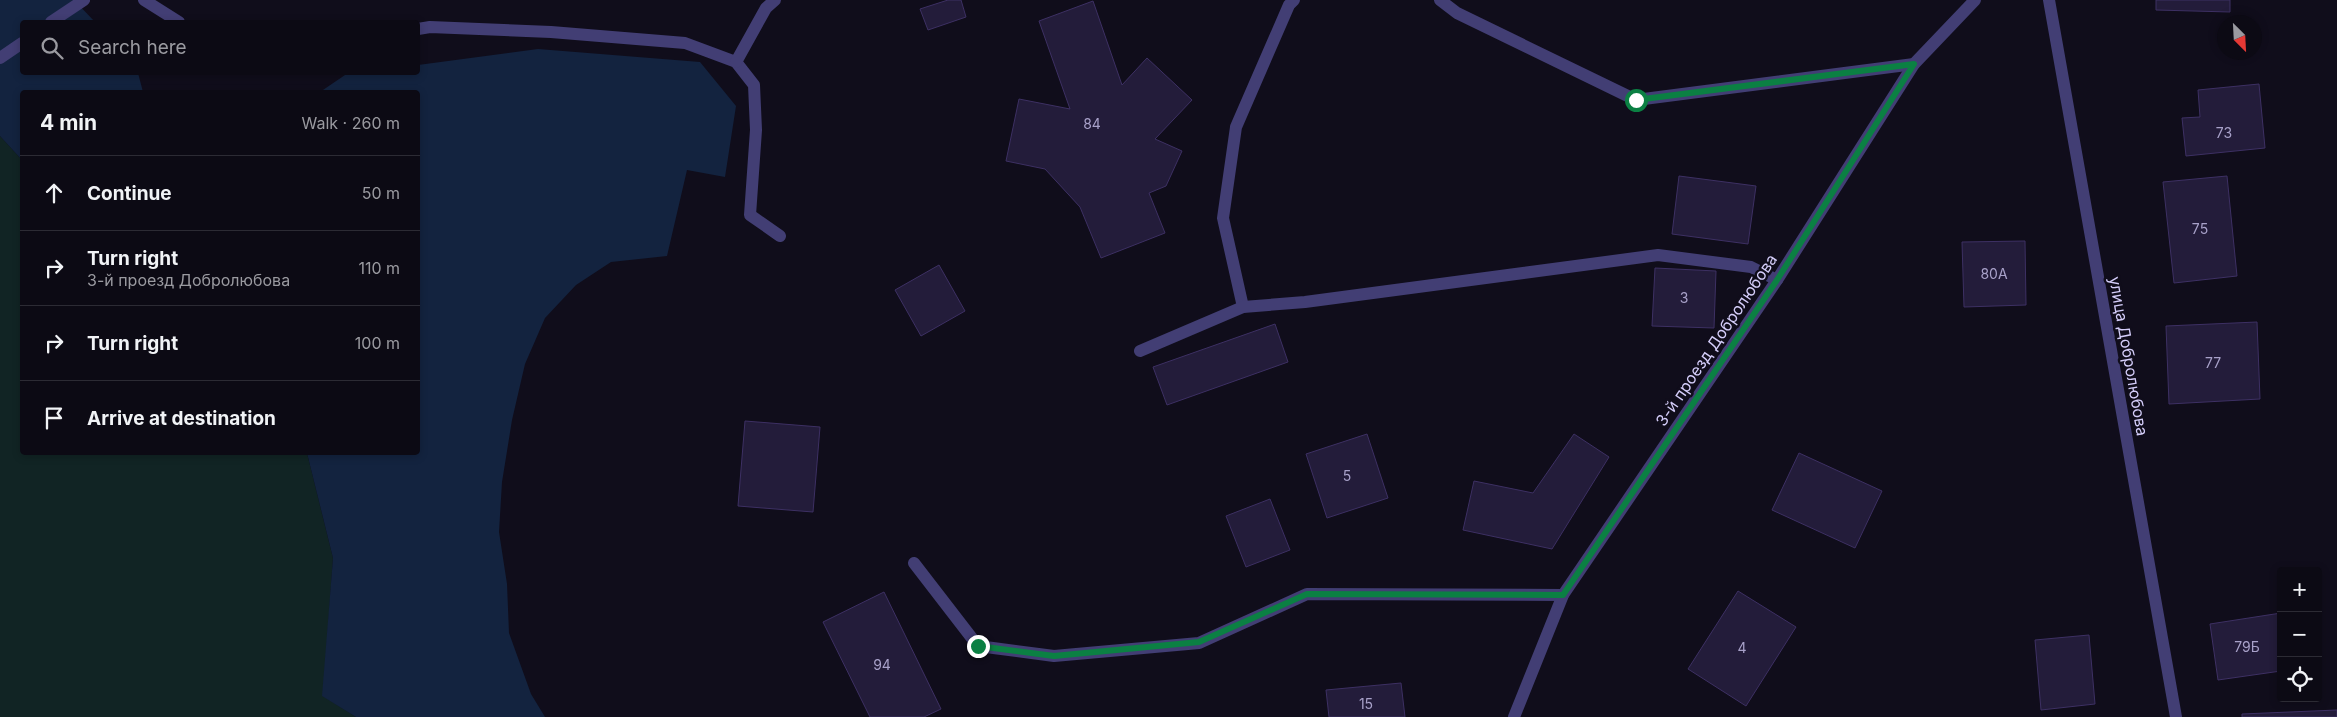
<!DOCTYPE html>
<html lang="en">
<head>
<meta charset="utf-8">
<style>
	body { margin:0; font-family:Inter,sans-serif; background:#1a1822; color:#f1f3f6 }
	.controls { position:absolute; right:15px; bottom:15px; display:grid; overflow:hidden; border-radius:5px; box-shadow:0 2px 8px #0003 }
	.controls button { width:45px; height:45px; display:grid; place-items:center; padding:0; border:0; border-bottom:1px solid #2c2b34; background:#0c0a14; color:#f1f3f6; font:25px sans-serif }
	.compass { position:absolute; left:2217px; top:15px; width:45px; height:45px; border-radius:50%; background:#0c0a14; box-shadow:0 2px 8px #0003; rotate:156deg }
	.stop { position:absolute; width:15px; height:15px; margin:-11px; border:4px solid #0b8043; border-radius:50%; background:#fff }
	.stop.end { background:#0b8043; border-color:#fff; box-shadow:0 1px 5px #0008 }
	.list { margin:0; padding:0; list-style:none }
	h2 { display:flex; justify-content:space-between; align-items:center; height:65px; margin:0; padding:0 20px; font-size:21px }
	h2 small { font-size:16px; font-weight:400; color:#9a9aa0 }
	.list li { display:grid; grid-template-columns:32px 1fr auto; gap:15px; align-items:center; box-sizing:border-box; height:75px; padding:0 20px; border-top:1px solid #2c2b34 }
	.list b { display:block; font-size:19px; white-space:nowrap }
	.list p { margin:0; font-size:16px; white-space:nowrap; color:#9a9aa0 }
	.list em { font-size:16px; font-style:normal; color:#9a9aa0 }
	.icon { flex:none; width:28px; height:28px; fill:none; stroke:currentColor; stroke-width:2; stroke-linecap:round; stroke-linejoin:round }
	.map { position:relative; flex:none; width:2337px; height:717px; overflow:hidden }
	.search { position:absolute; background:#0c0a14; box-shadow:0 2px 8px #0003; left:20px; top:20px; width:400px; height:55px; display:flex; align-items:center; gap:12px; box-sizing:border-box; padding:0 18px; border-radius:5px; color:#9a9aa0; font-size:19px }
	.panel { position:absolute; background:#0c0a14; box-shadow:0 2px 8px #0003; left:20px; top:90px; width:400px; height:365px; border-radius:5px }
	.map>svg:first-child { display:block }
	.green { fill:#112424 }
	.water { fill:#13233f }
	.building { fill:#231c3a; stroke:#3d3063 }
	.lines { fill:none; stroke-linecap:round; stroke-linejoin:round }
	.lane { stroke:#423e74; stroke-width:12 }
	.street { stroke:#423e74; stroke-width:12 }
	.route { stroke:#0b8043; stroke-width:6 }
	.labels { text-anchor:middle; stroke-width:5; stroke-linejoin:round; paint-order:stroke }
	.number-label { font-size:14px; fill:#a8a1c9 }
	.street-label { font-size:16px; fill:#d4cdf9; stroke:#100d1b }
</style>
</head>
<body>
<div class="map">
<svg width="2337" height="717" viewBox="0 0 2337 717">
	<rect width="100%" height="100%" fill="#100d1b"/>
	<path class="green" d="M0,136L22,160V452L307,453L333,558L323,696L356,717H0Z"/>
	<g class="water">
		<path d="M0,0H74L95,22H22V72L138,73L143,92H22V160L0,136Z"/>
		<path d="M538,49L700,62L736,106L725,177L687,170L667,256L611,262L576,285L545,318L525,364L512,420L502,482L499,532L507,584L509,633L531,694L545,717H356L322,696L333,558L307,453L418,452V92H320L345,75L363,72H418V65Z"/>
	</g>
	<g class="building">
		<path d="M948,0H961L966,17L928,30L920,9Z"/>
		<path d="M2156,0H2230V12L2156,10Z"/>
		<path d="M1093,1L1122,85L1147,58L1192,100L1155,139L1182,151L1166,186L1149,193L1165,233L1101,258L1080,207L1045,169L1006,161L1019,99L1070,109L1039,21Z"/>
		<path d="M2259,84L2265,148L2186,156L2182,118L2200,117L2198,90Z"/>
		<path d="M1679,176L1756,186L1748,244L1672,234Z"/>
		<path d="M2227,176L2237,276L2174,283L2163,182Z"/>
		<path d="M2025,241L2026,305L1964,307L1962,242Z"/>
		<path d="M939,265L965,311L921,336L895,290Z"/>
		<path d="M1655,268L1716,271L1714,328L1652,326Z"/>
		<path d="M2257,322L2260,399L2169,404L2166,326Z"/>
		<path d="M1275,324L1288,362L1167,405L1153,367Z"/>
		<path d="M745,421L820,427L813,512L738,506Z"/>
		<path d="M1367,434L1388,498L1327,518L1306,454Z"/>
		<path d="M1574,434L1609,457L1552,549L1463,530L1474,481L1533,493Z"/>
		<path d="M1799,453L1882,491L1855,548L1772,510Z"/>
		<path d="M1270,499L1290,550L1246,567L1226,516Z"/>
		<path d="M1738,591L1796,627L1746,706L1688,669Z"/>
		<path d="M884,592L941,709L924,717H870L823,622Z"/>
		<path d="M2281,613V671L2218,680L2210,624Z"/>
		<path d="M2089,635L2095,704L2041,710L2035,640Z"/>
		<path d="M1401,683L1405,717H1329L1326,690Z"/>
		<path d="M2337,710V717H2242V714Z"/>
	</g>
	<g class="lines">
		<g class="lane">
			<path d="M144,0L179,22"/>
			<path d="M1440,0L1457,13L1636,100L1914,64"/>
			<path d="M51,22L84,0"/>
			<path d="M418,29L430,27L551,32L685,43L736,62L754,85L756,130L750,215L780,236"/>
			<path d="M0,58L22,43"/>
			<path d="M736,62L766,8L775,0"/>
			<path d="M1243,307L1223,218L1236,127L1289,5L1294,0"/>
			<path d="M1140,351L1243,307L1305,302L1658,255L1751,267L1777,280"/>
			<path d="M914,563L978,646L1054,656L1199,643L1307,594L1563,595"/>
		</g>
		<g class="street">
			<path d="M2049,0L2176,717"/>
			<path d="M1514,717L1563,595L1777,280L1914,64L1975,0"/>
		</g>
	</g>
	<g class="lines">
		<path class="route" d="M978,646L1054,656L1199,642L1307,594L1563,595L1777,280L1914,64L1636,100"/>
	</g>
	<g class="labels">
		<g class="number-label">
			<text x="1092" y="129">84</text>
			<text x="2224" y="138">73</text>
			<text x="2200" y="234">75</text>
			<text x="1994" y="279">80А</text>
			<text x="1684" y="303">3</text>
			<text x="2213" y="368">77</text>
			<text x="1347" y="481">5</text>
			<text x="2247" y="652">79Б</text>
			<text x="1742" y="653">4</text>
			<text x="882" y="670">94</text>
			<text x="1366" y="709">15</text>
		</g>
		<g class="street-label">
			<text transform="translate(1716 340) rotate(-56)" y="6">3-й проезд Добролюбова</text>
			<text transform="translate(2129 356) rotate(80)" y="6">улица Добролюбова</text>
		</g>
	</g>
</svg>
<div class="controls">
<button>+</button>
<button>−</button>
<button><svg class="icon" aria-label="locate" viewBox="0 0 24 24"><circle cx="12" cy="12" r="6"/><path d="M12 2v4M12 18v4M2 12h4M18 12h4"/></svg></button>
</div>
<svg class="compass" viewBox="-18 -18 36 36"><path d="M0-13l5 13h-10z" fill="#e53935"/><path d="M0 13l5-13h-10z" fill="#9a9aa0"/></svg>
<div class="stop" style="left:1636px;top:100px"></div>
<div class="stop end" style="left:978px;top:646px"></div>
<div class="search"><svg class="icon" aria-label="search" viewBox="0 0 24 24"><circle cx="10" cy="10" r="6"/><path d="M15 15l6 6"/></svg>Search here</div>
<section class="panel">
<h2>4 min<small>Walk · 260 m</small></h2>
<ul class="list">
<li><svg class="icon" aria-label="ahead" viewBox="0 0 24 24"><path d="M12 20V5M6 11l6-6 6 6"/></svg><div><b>Continue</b></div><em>50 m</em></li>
<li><svg class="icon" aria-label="right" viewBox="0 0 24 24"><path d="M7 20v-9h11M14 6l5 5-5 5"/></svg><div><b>Turn right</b><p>3-й проезд Добролюбова</p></div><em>110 m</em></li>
<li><svg class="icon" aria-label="right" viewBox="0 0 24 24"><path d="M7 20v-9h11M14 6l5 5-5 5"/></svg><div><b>Turn right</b></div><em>100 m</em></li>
<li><svg class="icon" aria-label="arrive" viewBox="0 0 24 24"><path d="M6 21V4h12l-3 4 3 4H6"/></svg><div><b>Arrive at destination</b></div></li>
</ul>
</section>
</div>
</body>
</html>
